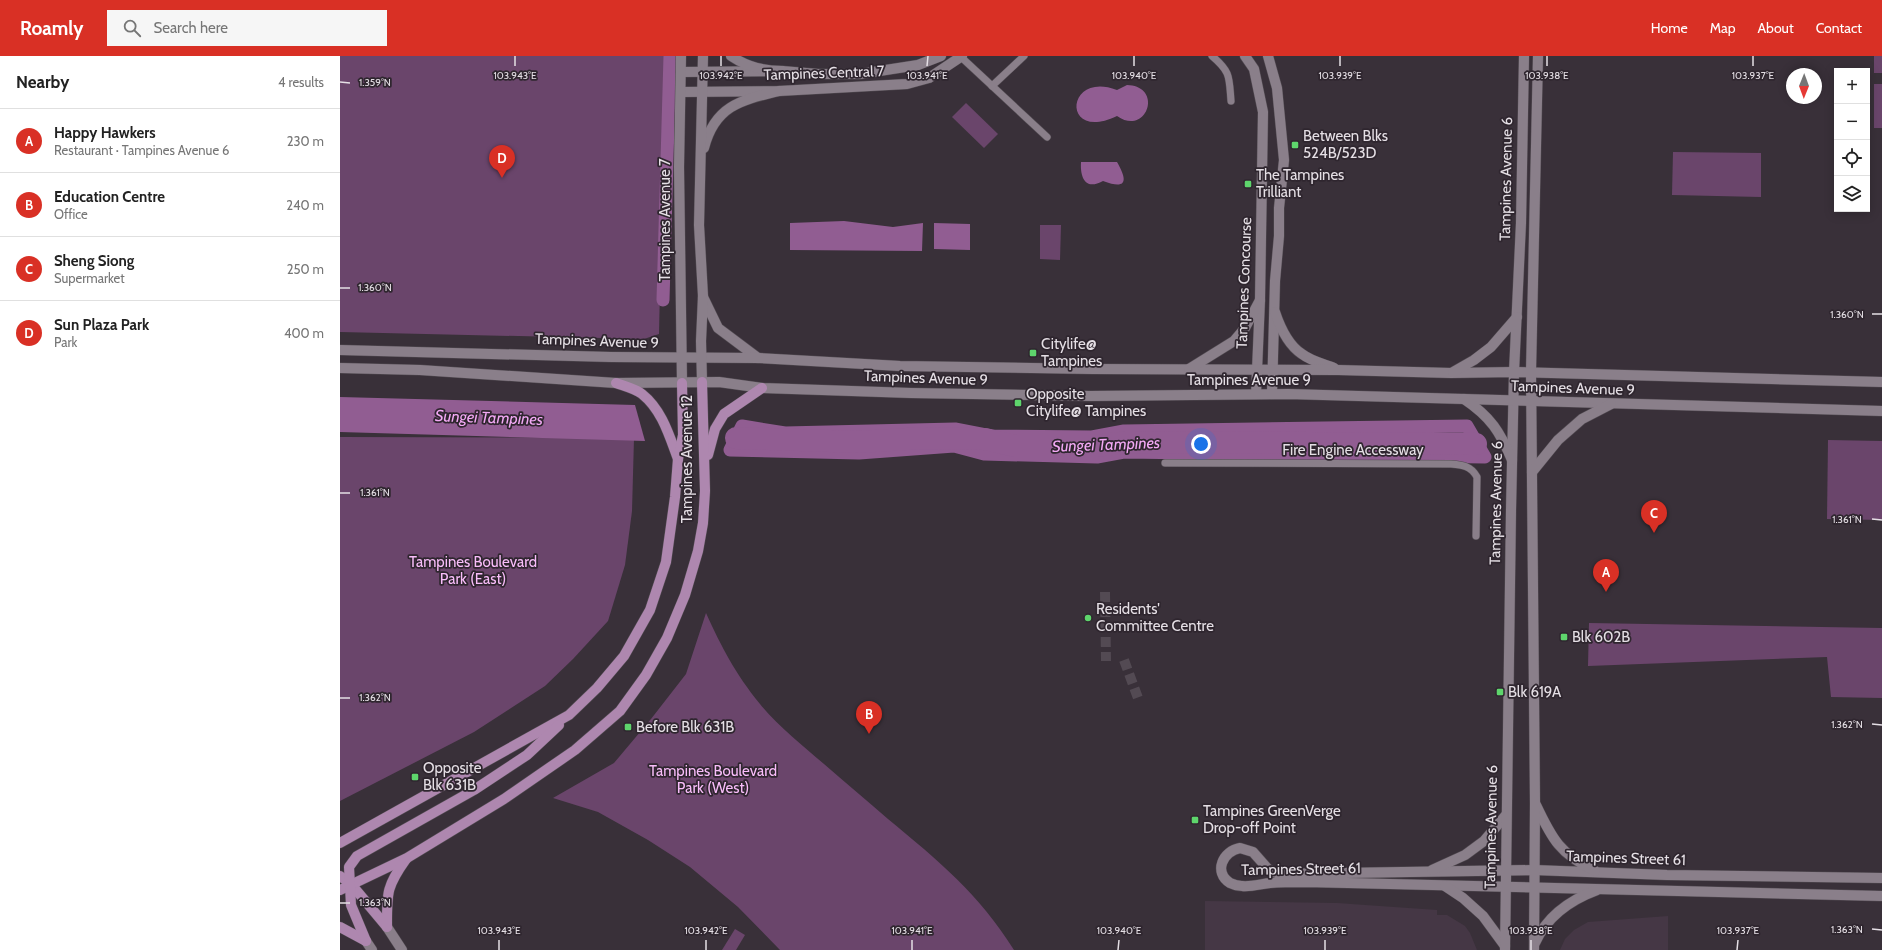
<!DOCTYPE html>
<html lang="en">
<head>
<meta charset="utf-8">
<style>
	body { margin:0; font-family:Cabin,sans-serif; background:#f6f6f6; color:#222 }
	.controls { position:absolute; right:12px; top:12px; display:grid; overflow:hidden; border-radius:0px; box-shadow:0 2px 10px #0003 }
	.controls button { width:36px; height:36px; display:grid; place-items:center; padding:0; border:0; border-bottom:1px solid #e0e0e0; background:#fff; color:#222; font:20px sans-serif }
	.compass { position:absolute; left:1446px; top:12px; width:36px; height:36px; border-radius:50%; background:#fff; box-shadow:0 2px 10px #0003; rotate:181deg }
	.you { position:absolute; left:861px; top:388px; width:14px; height:14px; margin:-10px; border:3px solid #fff; border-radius:50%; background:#1a73e8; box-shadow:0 0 0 6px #1a73e833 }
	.badge { display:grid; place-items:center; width:26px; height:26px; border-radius:50%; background:#d93025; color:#fff; font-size:13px; font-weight:700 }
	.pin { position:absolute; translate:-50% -33px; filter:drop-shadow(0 1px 2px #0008) }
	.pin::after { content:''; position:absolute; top:21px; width:14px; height:12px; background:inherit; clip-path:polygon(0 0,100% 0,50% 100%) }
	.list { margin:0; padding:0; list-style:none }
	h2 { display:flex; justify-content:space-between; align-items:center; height:52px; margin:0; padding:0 16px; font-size:17px }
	h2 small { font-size:13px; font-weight:400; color:#767676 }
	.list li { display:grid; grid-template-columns:26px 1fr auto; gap:12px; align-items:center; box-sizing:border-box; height:64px; padding:0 16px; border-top:1px solid #e0e0e0 }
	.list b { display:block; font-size:15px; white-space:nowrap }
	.list p { margin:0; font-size:13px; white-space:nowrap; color:#767676 }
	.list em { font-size:13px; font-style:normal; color:#767676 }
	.icon { flex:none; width:22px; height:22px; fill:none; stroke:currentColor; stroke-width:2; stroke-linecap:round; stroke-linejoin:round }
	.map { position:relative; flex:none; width:1542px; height:894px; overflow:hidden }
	header { display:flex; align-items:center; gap:24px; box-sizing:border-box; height:56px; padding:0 20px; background:#d93025; color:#fff }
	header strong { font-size:19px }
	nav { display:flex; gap:22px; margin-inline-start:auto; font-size:14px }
	.search { width:280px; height:36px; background:#f6f6f6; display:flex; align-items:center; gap:10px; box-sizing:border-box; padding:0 14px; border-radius:0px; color:#767676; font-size:15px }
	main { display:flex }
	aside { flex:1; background:#fff }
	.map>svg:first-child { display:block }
	.built { fill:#453745 }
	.green { fill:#6a456b }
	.water { fill:#915d92 }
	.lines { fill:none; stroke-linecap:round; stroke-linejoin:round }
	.canal { stroke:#915d92; stroke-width:13 }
	.river { stroke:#915d92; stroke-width:22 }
	.minor-tunnel { stroke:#534a53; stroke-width:10; stroke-dasharray:10 5; stroke-linecap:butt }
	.service-casing { stroke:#534c53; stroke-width:8 }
	.minor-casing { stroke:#534c53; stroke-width:11 }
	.tertiary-casing { stroke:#534c53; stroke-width:11 }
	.secondary-casing { stroke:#534c53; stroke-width:11 }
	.primary-casing { stroke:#534c53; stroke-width:11 }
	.service { stroke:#8a7f8a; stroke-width:7 }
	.minor { stroke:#8a7f8a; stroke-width:10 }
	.tertiary { stroke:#8a7f8a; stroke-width:10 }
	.secondary { stroke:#8a7f8a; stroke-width:10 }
	.primary { stroke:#ae87af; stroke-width:10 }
	.ticks { fill:none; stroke:#e5dfe5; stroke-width:1.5 }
	.poi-dot { fill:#5ed56c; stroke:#2f262f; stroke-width:1.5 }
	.labels { text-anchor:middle; stroke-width:3.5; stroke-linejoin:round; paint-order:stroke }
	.street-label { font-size:15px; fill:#e5dfe5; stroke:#2f262f }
	.poi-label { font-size:15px; fill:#e5dfe5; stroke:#2f262f; text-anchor:start }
	.park-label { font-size:15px; fill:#f9bdfa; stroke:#2f262f }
	.water-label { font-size:16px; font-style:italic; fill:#f3a9f5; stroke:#2f262f }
	.ticks-label { font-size:10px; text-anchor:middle; fill:#e5dfe5; stroke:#2f262f; stroke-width:3.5; stroke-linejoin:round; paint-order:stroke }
</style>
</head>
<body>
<header>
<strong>Roamly</strong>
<div class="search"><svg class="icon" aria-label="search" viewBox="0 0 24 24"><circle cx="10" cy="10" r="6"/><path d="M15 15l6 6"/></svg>Search here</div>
<nav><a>Home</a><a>Map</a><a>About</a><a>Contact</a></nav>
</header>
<main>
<aside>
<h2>Nearby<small>4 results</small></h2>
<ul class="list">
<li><span class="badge">A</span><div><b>Happy Hawkers</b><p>Restaurant · Tampines Avenue 6</p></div><em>230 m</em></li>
<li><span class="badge">B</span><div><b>Education Centre</b><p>Office</p></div><em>240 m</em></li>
<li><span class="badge">C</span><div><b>Sheng Siong</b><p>Supermarket</p></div><em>250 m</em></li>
<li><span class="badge">D</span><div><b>Sun Plaza Park</b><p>Park</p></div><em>400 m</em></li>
</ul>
</aside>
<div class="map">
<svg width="1542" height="894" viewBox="0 0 1542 894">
	<rect width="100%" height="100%" fill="#393039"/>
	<g class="built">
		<path d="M865,845L997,847L1097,854V859H1107L1125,870L1130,877L1137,894H865Z"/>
		<path d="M1328,860V894H1220L1225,883L1234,874L1248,866Z"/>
	</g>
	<g class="green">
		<path d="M0,0H325L319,278L304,283L0,276Z"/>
		<rect x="1534" y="0" width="8" height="17"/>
		<rect x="1534" y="28" width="8" height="44"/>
		<path d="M626,47L658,78L644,92L612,61Z"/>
		<path d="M1333,96L1421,97V141L1332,139Z"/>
		<path d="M700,169H721L720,204L700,203Z"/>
		<path d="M0,381L294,382L292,455L285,509L268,565L233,603L205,630L134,676L0,745Z"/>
		<path d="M1488,384L1542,385V464L1487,463Z"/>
		<path d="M366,557C382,592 395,617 420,648C438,670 462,689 484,708C505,726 527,745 548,763C599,805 639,838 674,894H440L398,851L350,811L308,784L258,756L213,742L274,707L311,663L346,618Z"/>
		<path d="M1249,567L1542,572V642L1491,641L1487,601L1248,610Z"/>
		<path d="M395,873L405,879L396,894H382Z"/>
	</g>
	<g class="water">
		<path d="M787,29C824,30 807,81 777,60C721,87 725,14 777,34Z"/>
		<path d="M741,106H777C788,125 787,134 763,125C745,135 740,121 741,106Z"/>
		<path d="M504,165L553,171L583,167L582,195L450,194V167Z"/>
		<path d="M594,167L630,168V194L594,193Z"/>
		<path d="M0,341L295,349L305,385L0,376Z"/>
	</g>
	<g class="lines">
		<g class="canal">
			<path d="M323,244L330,0"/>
			<path d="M402,370L445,377L615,373L651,380L752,381L784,375L1127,370L1145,401L784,396L757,401L644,398L614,390L519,397L390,394Z"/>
		</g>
		<path class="river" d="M396,382L519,386L582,382L645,383L675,390H756L787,386L1136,388"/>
		<g class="minor-tunnel">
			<path d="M765,536L766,605"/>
			<path d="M784,604L798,642"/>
		</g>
		<defs>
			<g id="service">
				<path d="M872,0C891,16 889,21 891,45"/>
				<path d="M621,1L707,81"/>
				<path d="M652,30L684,0"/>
				<path d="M825,407L1111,408C1123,409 1131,410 1137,421L1136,480"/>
			</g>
			<g id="minor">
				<path d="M905,0L914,13L923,56L920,244L916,338"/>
				<path d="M928,0L937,32L944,104L939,152V180L935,225L932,338"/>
				<path d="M341,16L442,15L478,18H520L578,9L601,0"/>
				<path d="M341,36L439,35L567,28L589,22L622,0"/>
				<path d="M1542,822L1327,819L1194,814L939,818L928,813L913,796L900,792C883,795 873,816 890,827C894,829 898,830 902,830C911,831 921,828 930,827C942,826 954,826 966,826L1542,840"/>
			</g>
			<g id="tertiary">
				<path d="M1196,749C1212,783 1220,798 1255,815"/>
				<path d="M1092,814L1125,799L1144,785L1166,759"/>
				<path d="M1105,830L1123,842L1143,860L1165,890"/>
				<path d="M47,871L62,894"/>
				<path d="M26,885L32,894"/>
				<path d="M1195,887C1207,860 1230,844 1257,834"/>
				<path d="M1165,894L1171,454L1174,316L1181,167L1184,0"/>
				<path d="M1194,894L1195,747L1191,316L1198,0"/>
			</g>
			<g id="secondary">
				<path d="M341,0L339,111L342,327"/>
				<path d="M391,0C407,11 423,15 442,15"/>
				<path d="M364,92C375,49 402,44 439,35"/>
				<path d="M363,241L378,272L418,302"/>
				<path d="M935,256C940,271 948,289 962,298C971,305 984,308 994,312"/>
				<path d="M0,294L271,301L418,302L560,310L752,313L998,314L1111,317L1174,316L1542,326"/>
				<path d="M0,312L80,314L276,327L379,326L422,332L571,337L750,340L948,338L1542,355"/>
				<path d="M849,313L894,285L905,272L920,244"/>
				<path d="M1113,316L1134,304L1151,291L1177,261"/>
				<path d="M362,326L361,285L363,240L359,169L363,0"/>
				<path d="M1124,343C1151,361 1160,376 1172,404"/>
				<path d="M1192,416L1218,384L1242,363L1271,348"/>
			</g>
			<g id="primary">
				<path d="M276,327C284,330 296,333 302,338C322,354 329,379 338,403"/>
				<path d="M368,399L375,373L384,358L422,332"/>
				<path d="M0,787L229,659L257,632L284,600L310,554L326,506L335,441L338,403L343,379L342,327"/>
				<path d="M0,820L11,828L47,871"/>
				<path d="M0,834L67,802L164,743L235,694L280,655L306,619L327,582L345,539L358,495L363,467L365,435L362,326"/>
				<path d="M0,871L26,885"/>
				<path d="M47,871C47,837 46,831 66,803"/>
				<path d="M26,885L11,849L9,811L17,800L134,734L187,699L219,669"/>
			</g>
		</defs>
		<use href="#service" class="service-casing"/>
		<use href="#minor" class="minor-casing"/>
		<use href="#tertiary" class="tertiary-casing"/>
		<use href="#secondary" class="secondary-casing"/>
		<use href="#primary" class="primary-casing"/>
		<use href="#service" class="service"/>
		<use href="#minor" class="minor"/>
		<use href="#tertiary" class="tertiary"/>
		<use href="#secondary" class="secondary"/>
		<use href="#primary" class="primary"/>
	</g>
	<path class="ticks" d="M175,10V0M381,10V0M587,10L588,0M794,10V0M1000,10V0M1207,10V0M1413,10V0M0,26L10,27M0,232H10M1532,258H1542M0,437H10M1532,463L1542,464M0,642H10M1532,668L1542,669M0,847H10M1532,873L1542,874M159,894V884M366,894V884M572,894V884M778,894L779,884M985,894V884M1191,894V884M1397,894L1398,884"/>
	<g class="poi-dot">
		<rect x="951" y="85" width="8" height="8" rx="2"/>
		<rect x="904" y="124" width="8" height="8" rx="2"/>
		<rect x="689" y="293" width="8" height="8" rx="2"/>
		<rect x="674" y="343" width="8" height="8" rx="2"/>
		<circle cx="748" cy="562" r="4"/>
		<rect x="1220" y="577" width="8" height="8" rx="2"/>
		<rect x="1156" y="632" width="8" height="8" rx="2"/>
		<rect x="284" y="667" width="8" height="8" rx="2"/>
		<rect x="71" y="717" width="8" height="8" rx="2"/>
		<rect x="851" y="760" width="8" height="8" rx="2"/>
	</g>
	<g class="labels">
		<g class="street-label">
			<text transform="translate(484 17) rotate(-2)" y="5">Tampines Central 7</text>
			<text transform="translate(1166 123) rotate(-89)" y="5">Tampines Avenue 6</text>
			<text transform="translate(325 164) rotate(-90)" y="5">Tampines Avenue 7</text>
			<text transform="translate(904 227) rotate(-88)" y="5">Tampines Concourse</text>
			<text transform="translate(257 285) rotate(2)" y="5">Tampines Avenue 9</text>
			<text transform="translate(586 322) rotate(2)" y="5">Tampines Avenue 9</text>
			<text x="909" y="329">Tampines Avenue 9</text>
			<text transform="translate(1233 332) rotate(2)" y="5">Tampines Avenue 9</text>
			<text x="1013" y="399">Fire Engine Accessway</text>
			<text transform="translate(347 403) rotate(-90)" y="5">Tampines Avenue 12</text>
			<text transform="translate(1156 447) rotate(-89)" y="5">Tampines Avenue 6</text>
			<text transform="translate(1151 771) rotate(-89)" y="5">Tampines Avenue 6</text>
			<text transform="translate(1286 802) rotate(2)" y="5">Tampines Street 61</text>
			<text transform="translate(961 813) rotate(-1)" y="5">Tampines Street 61</text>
		</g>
		<g class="poi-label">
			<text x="963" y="85">Between Blks<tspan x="963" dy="17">524B/523D</tspan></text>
			<text x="916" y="124">The Tampines<tspan x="916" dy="17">Trilliant</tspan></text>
			<text x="701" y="293">Citylife@<tspan x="701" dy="17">Tampines</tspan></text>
			<text x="686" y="343">Opposite<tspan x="686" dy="17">Citylife@ Tampines</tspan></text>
			<text x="756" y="558">Residents'<tspan x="756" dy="17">Committee Centre</tspan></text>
			<text x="1232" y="586">Blk 602B</text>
			<text x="1168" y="641">Blk 619A</text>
			<text x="296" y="676">Before Blk 631B</text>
			<text x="83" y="717">Opposite<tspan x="83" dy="17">Blk 631B</tspan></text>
			<text x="863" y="760">Tampines GreenVerge<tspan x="863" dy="17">Drop-off Point</tspan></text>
		</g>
		<g class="park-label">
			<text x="133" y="511">Tampines Boulevard<tspan x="133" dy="17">Park (East)</tspan></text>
			<text x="373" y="720">Tampines Boulevard<tspan x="373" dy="17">Park (West)</tspan></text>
		</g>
		<g class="water-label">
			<text transform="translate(149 361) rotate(2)" y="6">Sungei Tampines</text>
			<text transform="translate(766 388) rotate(-2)" y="6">Sungei Tampines</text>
		</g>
	</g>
	<g class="ticks-label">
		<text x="175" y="23">103.943°E</text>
		<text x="381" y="23">103.942°E</text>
		<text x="587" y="23">103.941°E</text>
		<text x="794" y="23">103.940°E</text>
		<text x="1000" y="23">103.939°E</text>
		<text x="1207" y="23">103.938°E</text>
		<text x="1413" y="23">103.937°E</text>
		<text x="35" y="30">1.359°N</text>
		<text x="35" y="235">1.360°N</text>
		<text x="1507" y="262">1.360°N</text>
		<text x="35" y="440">1.361°N</text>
		<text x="1507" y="467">1.361°N</text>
		<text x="35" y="645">1.362°N</text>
		<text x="1507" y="672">1.362°N</text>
		<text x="35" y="850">1.363°N</text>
		<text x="1507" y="877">1.363°N</text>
		<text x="159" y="878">103.943°E</text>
		<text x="366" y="878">103.942°E</text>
		<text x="572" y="878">103.941°E</text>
		<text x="779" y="878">103.940°E</text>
		<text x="985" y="878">103.939°E</text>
		<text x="1191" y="878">103.938°E</text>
		<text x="1398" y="878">103.937°E</text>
	</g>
</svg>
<div class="controls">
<button>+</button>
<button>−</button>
<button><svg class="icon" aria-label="locate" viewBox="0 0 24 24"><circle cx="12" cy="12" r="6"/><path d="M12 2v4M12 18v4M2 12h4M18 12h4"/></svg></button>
<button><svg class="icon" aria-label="layers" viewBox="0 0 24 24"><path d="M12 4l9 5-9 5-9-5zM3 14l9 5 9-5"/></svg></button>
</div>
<svg class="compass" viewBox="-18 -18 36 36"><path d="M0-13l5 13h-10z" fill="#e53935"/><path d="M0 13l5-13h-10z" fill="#767676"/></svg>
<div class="you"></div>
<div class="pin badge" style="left:1266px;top:536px">A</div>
<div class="pin badge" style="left:529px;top:678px">B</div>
<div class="pin badge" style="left:1314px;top:477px">C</div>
<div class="pin badge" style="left:162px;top:122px">D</div>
</div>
</main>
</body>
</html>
